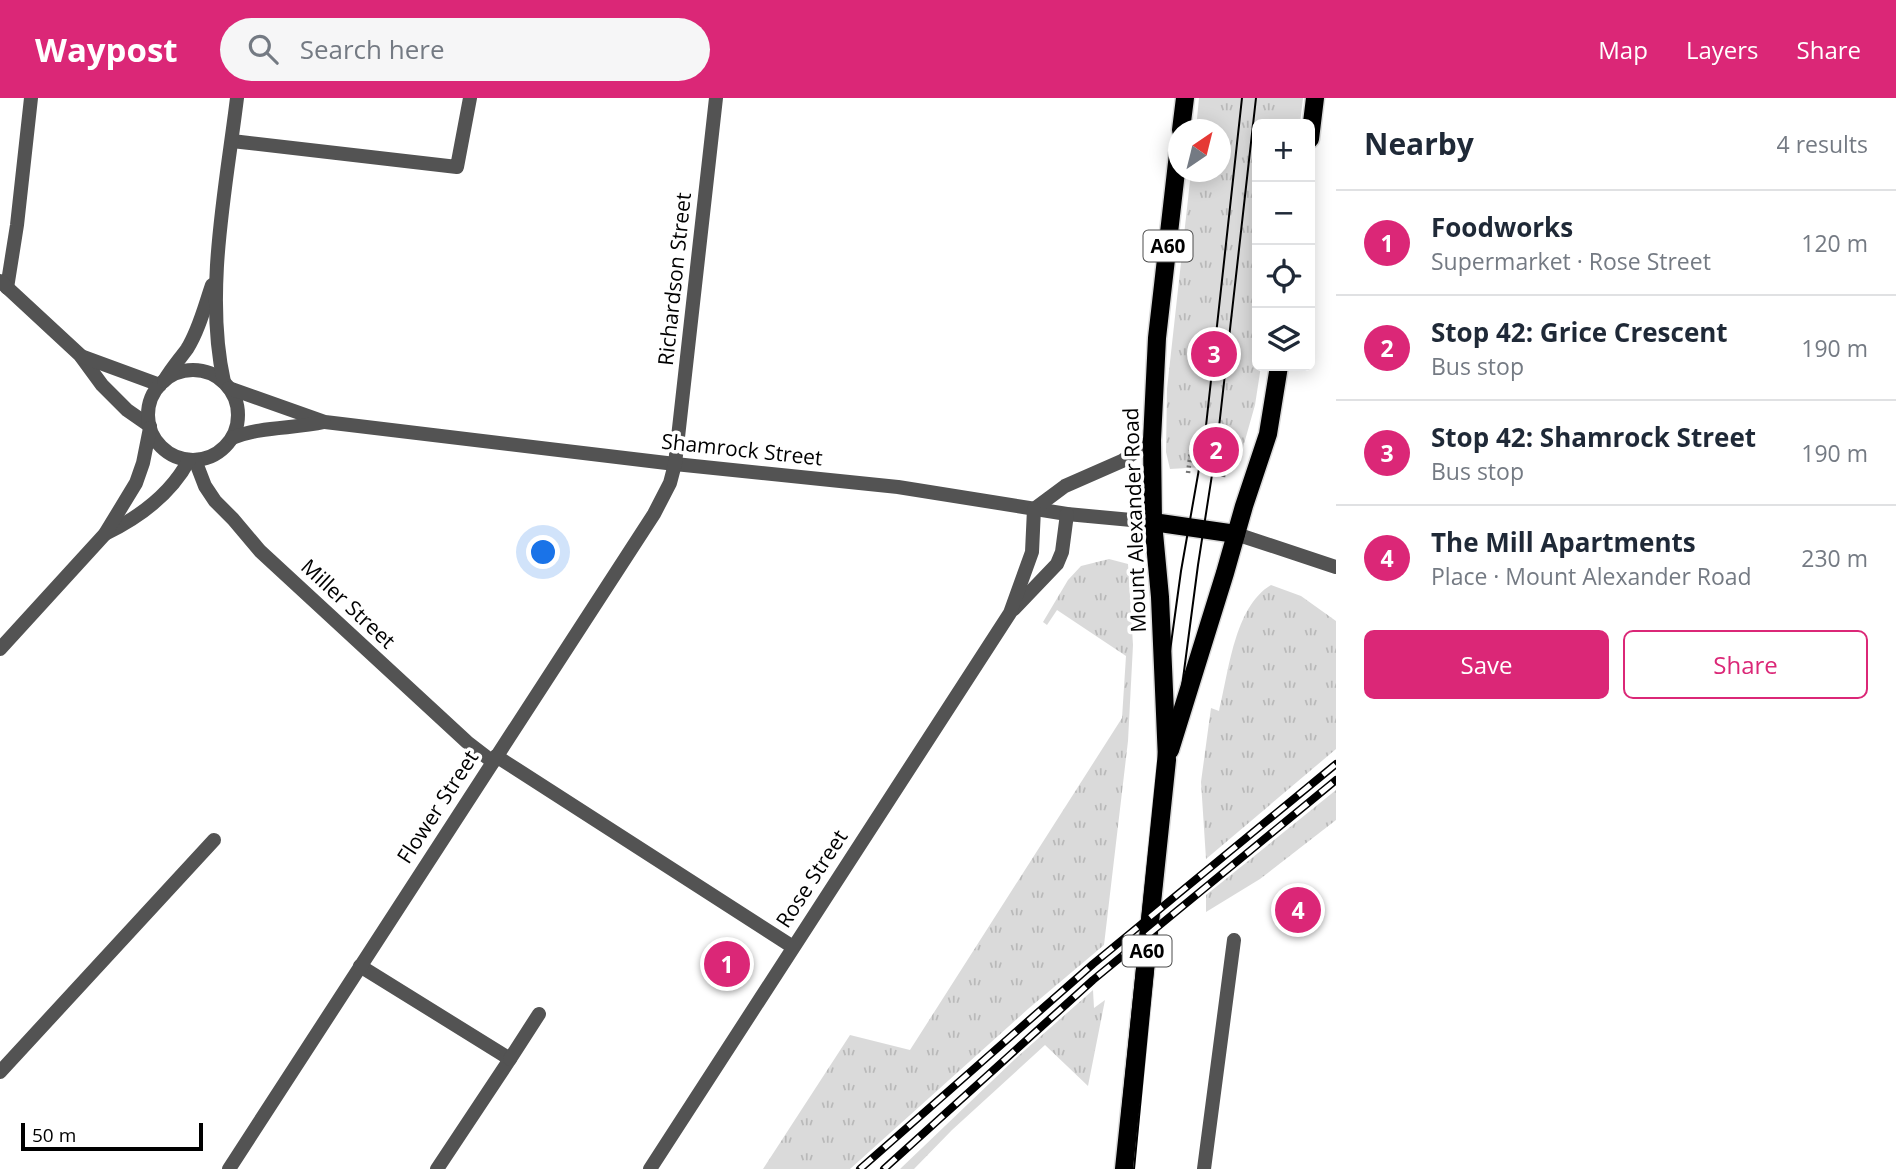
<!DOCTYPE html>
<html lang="en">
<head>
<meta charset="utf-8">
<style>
	body { margin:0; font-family:"Open Sans",sans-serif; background:#f6f6f7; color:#1f2937 }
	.controls { position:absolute; right:21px; top:21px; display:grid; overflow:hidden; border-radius:10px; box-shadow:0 4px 18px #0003 }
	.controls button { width:63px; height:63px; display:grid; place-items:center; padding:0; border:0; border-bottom:2px solid #e0e1e3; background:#fff; color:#1f2937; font:35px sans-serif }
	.compass { position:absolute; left:1168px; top:21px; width:63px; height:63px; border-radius:50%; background:#fff; box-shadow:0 4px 18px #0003; rotate:35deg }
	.scale { position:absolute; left:21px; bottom:18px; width:182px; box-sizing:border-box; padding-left:7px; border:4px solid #000; border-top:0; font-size:19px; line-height:24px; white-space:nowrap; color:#000; -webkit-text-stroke:5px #fff; paint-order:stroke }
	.you { position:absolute; left:544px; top:455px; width:24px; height:24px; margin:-18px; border:5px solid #fff; border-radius:50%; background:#1a73e8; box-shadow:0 0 0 10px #1a73e833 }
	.badge { display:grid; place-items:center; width:46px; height:46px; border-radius:50%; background:#db2777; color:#fff; font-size:23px; font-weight:700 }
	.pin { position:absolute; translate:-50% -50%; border:4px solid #fff; box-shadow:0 2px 7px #0006 }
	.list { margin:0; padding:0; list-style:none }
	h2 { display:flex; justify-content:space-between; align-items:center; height:91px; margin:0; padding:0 28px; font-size:30px }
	h2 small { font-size:23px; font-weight:400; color:#747a83 }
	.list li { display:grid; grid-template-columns:46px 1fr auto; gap:21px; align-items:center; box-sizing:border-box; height:105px; padding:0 28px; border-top:2px solid #e0e1e3 }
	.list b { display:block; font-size:26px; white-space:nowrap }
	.list p { margin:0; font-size:23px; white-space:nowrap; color:#747a83 }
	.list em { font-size:23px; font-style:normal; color:#747a83 }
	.actions { display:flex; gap:14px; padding:21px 28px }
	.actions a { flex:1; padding:16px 0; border:2px solid #db2777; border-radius:10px; text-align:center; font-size:24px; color:#db2777 }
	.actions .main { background:#db2777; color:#fff }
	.icon { flex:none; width:38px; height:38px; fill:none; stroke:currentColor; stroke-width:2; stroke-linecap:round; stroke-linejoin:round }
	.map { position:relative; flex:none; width:1336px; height:1071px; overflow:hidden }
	header { display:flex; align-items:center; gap:42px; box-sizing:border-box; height:98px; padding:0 35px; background:#db2777; color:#fff }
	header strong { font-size:33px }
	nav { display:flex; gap:38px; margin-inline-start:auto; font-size:24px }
	.search { width:490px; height:63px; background:#f6f6f7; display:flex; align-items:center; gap:18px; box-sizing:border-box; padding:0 24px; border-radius:38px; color:#747a83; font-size:26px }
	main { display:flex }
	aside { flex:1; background:#fff }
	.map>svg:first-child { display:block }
	.grass { fill:url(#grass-tufts) }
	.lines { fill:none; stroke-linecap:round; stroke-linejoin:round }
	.primary-casing { stroke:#dbdbdb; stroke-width:21 }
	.path { stroke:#757575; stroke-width:4.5; stroke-dasharray:2 3.5; stroke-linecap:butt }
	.service { stroke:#535353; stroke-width:14 }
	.minor { stroke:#535353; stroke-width:14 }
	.tertiary { stroke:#535353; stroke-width:14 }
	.primary { stroke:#000; stroke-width:18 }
	.tram { stroke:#000; stroke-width:2 }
	.rail-casing { stroke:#000; stroke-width:8 }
	.rail { stroke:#fff; stroke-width:5; stroke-dasharray:16; stroke-linecap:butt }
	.labels { text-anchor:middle; stroke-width:7; stroke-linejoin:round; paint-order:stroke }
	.shield { fill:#fff; stroke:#4c4c4c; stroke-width:2 }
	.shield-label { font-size:19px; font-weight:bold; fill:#000 }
	.street-label { font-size:21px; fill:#000; stroke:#fff }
</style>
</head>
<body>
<header>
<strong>Waypost</strong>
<div class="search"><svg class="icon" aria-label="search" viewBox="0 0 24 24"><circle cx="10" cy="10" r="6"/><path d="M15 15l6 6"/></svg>Search here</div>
<nav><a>Map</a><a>Layers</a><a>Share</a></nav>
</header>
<main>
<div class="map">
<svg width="1336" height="1071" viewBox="0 0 1336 1071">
	<defs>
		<pattern id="grass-tufts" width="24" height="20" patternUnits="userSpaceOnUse" patternTransform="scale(1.75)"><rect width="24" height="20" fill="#dadada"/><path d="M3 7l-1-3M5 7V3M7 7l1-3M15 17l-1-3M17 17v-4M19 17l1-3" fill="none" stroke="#b9b9b9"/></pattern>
	</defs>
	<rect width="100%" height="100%" fill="#fff"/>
	<g class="grass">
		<path d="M1199,0H1303L1300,26H1257V268H1261L1255,307L1238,367L1170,371L1166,354L1167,291L1191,74H1220V32L1196,31Z"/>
		<path d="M1109,461L1128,466L1133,547L1128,643L1104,847L1028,911L850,1071H763L850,937L910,952L1122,620L1126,558L1057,512L1047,527L1043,524L1068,482L1081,468Z"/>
		<path d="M1271,487L1301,498L1336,523V651L1206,761L1201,684L1211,610L1219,613C1229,574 1234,509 1271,487Z"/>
		<path d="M1336,692V722L1260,781L1206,814V797Z"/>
		<path d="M1093,892L1094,910L1105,902L1088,988L1045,947L952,1032L914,1071H900L1015,961Z"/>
	</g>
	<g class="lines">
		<defs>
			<g id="primary">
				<path d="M1181,32L1185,0"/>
				<path d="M1310,41L1315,0"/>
				<path d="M1153,424L1236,436"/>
				<path d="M1170,652L1225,475L1244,408L1268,336L1279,268"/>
				<path d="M1124,1071L1167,662L1160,499L1153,424L1152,342L1157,240L1178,56"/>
			</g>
		</defs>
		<use href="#primary" class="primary-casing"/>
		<g class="path">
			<path d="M1188,375L1192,346"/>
			<path d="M1223,379L1227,349"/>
		</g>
		<g class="service">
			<path d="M232,43L457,69L470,0"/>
			<path d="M7,190L17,127L31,0"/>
			<path d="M360,868L510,961L437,1071"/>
			<path d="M510,961L539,916"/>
			<path d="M0,974L214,742"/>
			<path d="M1204,1071L1234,842"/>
		</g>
		<g class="minor">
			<path d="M0,183L80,257L102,287L127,312L150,328"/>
			<path d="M81,258L160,287"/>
			<circle cx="193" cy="317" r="45"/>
			<path d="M164,283C171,271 179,262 187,251C199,232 205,207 212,187"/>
			<path d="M224,284C204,195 226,90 237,0"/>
			<path d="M229,290L325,324L675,366L898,389L1067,416L1153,424"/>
			<path d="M232,340C262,328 293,331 324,324"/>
			<path d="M195,362L205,388L215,403L233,421L260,453L467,644L493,664"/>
			<path d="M1034,411L1065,388L1122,363L1152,342"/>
			<path d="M105,436C140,419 171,396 189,362"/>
			<path d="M1014,511L1057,466L1062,454L1067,416"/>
			<path d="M0,551L105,436L136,385L143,365L150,330"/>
			<path d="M496,658L793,849"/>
			<path d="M229,1071L654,416L670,385L675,366L716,0"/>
			<path d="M650,1071L1010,515L1032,454L1034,411"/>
		</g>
		<path class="tertiary" d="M1236,436L1336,469"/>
		<use href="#primary" class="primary"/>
		<g class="tram">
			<path d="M1118,1071L1122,1018L1167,575L1181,473L1205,337L1242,0"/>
			<path d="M1134,1071L1176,634L1198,467L1218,338L1256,0"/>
		</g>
		<defs>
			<g id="rail">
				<path d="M860,1071L1093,866L1336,666"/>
				<path d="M884,1071L1093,882L1336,682"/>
			</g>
		</defs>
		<use href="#rail" class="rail-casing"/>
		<use href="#rail" class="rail"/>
	</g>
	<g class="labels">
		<g class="shield">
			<rect x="1143.5" y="132.5" width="49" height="31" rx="5"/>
			<rect x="1122.5" y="837.5" width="49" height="31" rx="5"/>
		</g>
		<g class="shield-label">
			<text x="1168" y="155">A60</text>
			<text x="1147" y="860">A60</text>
		</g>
		<g class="street-label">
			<text transform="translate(675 181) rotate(-84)" y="7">Richardson Street</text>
			<text transform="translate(742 352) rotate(6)" y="7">Shamrock Street</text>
			<text transform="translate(1135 422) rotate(-92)" y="7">Mount Alexander Road</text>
			<text transform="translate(348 506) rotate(43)" y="7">Miller Street</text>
			<text transform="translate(438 709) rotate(-57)" y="7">Flower Street</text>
			<text transform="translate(812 781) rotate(-57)" y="7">Rose Street</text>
		</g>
	</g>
</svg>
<div class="controls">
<button>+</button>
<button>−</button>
<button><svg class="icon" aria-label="locate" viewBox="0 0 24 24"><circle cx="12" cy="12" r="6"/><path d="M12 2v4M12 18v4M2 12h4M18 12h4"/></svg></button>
<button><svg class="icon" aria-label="layers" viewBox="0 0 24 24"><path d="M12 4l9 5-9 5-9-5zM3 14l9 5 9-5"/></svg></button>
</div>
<svg class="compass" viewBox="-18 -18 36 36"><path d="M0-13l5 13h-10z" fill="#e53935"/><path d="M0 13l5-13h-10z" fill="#747a83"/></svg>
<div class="scale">50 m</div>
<div class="you"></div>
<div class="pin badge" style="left:727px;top:866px">1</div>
<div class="pin badge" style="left:1216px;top:352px">2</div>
<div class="pin badge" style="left:1214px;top:256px">3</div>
<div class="pin badge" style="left:1298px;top:812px">4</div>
</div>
<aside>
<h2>Nearby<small>4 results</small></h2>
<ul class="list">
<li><span class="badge">1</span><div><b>Foodworks</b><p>Supermarket · Rose Street</p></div><em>120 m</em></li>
<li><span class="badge">2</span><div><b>Stop 42: Grice Crescent</b><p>Bus stop</p></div><em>190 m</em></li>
<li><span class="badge">3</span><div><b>Stop 42: Shamrock Street</b><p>Bus stop</p></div><em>190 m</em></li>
<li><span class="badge">4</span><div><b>The Mill Apartments</b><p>Place · Mount Alexander Road</p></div><em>230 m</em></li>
</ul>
<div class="actions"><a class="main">Save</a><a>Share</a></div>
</aside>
</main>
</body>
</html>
